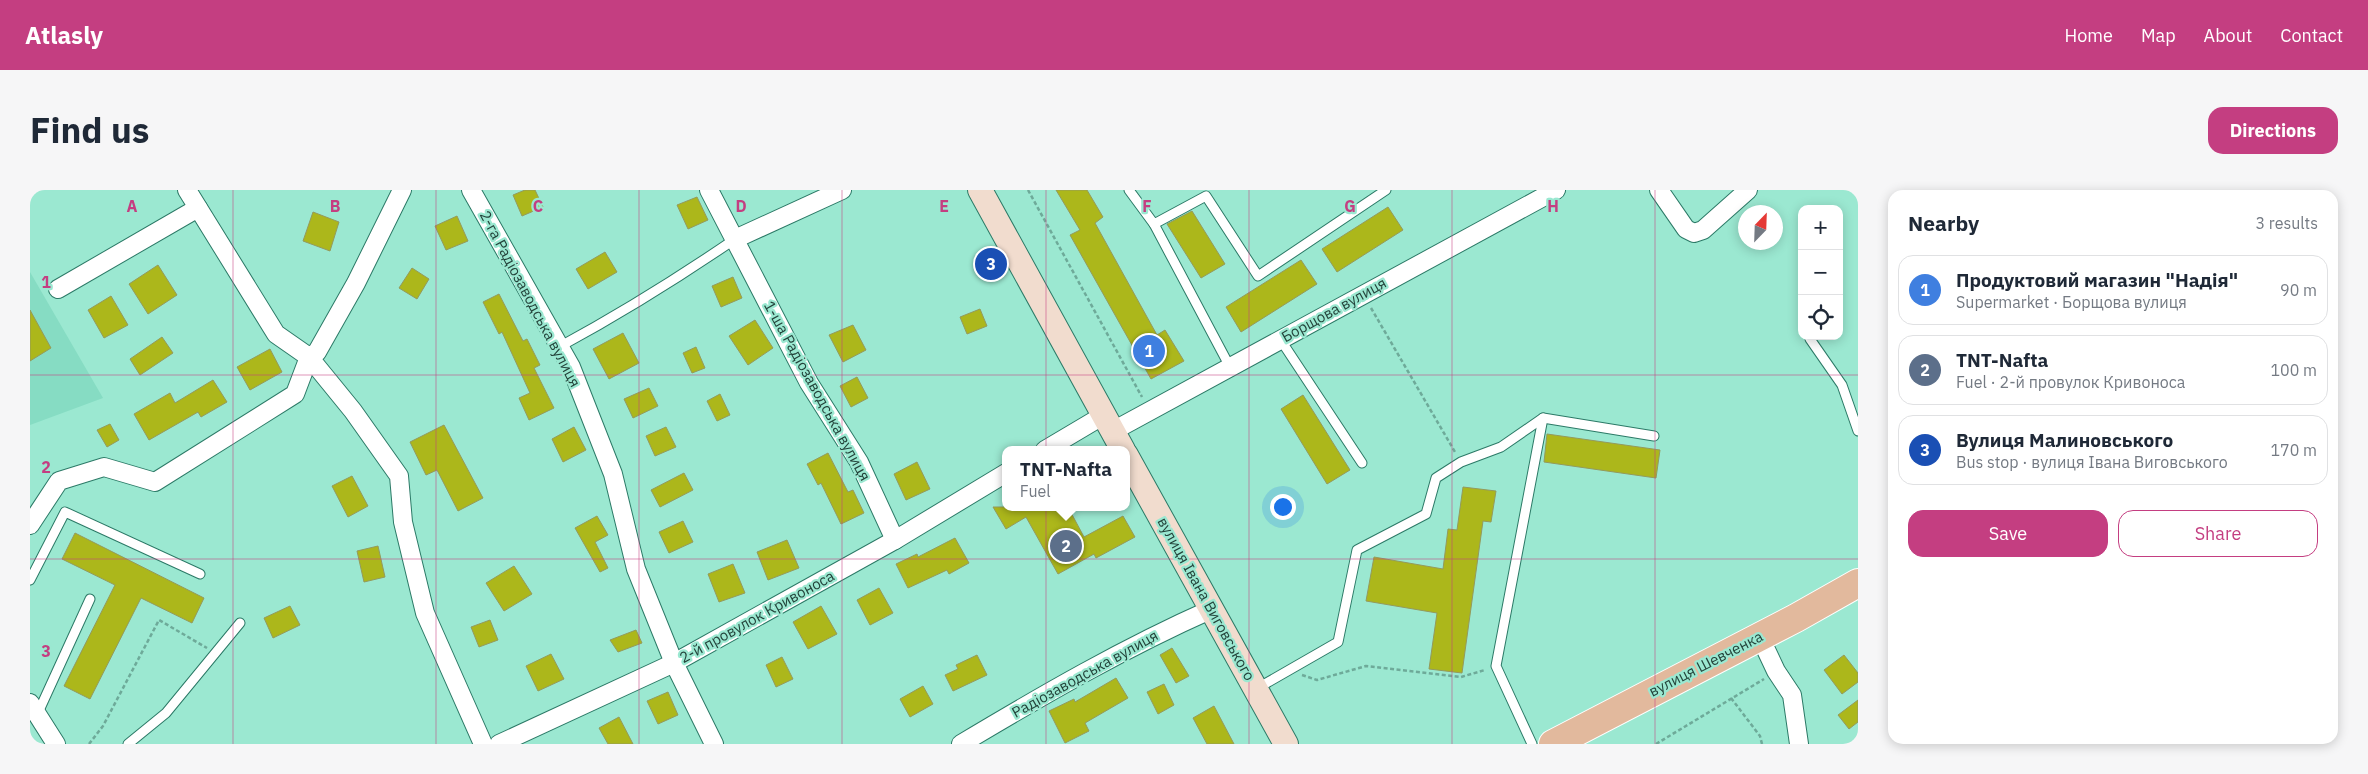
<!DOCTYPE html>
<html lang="en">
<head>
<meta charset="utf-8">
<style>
	body { margin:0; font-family:"IBM Plex Sans",sans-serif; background:#f6f6f7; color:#1f2937 }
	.controls { position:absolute; right:15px; top:15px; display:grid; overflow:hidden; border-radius:10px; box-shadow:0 2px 12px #0003 }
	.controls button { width:45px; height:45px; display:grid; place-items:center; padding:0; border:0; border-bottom:1px solid #e0e1e3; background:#fff; color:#1f2937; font:25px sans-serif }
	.compass { position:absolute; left:1708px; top:15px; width:45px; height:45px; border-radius:50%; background:#fff; box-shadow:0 2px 12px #0003; rotate:23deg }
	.you { position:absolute; left:1252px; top:316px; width:18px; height:18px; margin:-12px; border:4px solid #fff; border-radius:50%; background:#1a73e8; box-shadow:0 0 0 8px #1a73e833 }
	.badge { display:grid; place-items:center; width:32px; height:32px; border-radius:50%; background:#c43e81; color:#fff; font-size:16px; font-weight:700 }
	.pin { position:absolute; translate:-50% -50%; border:2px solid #fff; box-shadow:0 1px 5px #0006 }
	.popup { position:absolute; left:972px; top:256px; width:128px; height:65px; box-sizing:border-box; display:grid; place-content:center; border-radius:10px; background:#fff; filter:drop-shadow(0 1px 4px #0005); font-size:16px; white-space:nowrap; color:#747a83 }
	.popup b { font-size:19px; color:#1f2937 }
	.popup::after { content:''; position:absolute; left:50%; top:100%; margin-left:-10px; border:10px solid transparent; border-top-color:#fff }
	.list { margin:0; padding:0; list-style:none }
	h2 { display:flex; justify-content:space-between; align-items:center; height:65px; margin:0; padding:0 20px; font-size:21px }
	h2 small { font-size:16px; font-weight:400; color:#747a83 }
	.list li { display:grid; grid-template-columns:32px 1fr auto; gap:15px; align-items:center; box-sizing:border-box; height:70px; margin:0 10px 10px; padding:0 10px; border:1px solid #e0e1e3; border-radius:15px }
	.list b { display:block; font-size:19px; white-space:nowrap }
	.list p { margin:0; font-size:16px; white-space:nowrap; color:#747a83 }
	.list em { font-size:16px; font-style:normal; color:#747a83 }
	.actions { display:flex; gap:10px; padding:15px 20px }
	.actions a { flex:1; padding:11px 0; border:1px solid #c43e81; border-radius:15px; text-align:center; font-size:18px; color:#c43e81 }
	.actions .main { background:#c43e81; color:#fff }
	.icon { flex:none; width:28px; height:28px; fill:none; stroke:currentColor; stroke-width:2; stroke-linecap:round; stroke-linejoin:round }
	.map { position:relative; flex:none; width:1828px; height:554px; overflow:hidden; border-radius:15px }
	header { display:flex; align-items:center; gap:30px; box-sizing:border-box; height:70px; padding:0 25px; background:#c43e81; color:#fff }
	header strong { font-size:24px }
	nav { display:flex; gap:28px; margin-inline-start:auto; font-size:18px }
	.intro { display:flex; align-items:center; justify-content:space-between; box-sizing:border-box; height:120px; padding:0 30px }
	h1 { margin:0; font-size:35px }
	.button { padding:12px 22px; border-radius:15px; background:#c43e81; color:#fff; font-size:18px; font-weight:700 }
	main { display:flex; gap:30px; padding:0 30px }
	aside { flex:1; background:#fff; border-radius:15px; box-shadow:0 2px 12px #0003 }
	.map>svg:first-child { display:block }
	.built { fill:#86dcc3 }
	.building { fill:#acb71b; stroke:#939a5e }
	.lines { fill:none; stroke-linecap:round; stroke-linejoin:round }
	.lane-casing { stroke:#2c7a67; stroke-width:11 }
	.street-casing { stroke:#2c7a67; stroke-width:20 }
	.secondary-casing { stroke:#2c7a67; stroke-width:26 }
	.primary-casing { stroke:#fff; stroke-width:30 }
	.path { stroke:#6eaa99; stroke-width:2.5; stroke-dasharray:4 2.5; stroke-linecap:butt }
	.lane { stroke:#fff; stroke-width:9 }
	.street { stroke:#fff; stroke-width:18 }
	.secondary { stroke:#f1dcce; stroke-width:24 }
	.primary { stroke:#e2b99d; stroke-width:28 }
	.grid { fill:none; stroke:#c43e81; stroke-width:1; stroke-opacity:0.55 }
	.labels { text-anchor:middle; stroke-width:4.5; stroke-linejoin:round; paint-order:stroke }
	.street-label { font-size:15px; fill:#23433a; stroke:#9be8d1 }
	.grid-label { font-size:16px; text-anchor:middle; font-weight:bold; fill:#c43e81; stroke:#9be8d1; stroke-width:4.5; stroke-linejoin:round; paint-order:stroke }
</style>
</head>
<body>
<header>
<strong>Atlasly</strong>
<nav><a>Home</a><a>Map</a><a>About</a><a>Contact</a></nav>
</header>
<div class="intro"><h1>Find us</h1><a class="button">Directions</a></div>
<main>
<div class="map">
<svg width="1828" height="554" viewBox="0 0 1828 554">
	<rect width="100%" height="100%" fill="#9be8d1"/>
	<path class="built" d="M0,82L73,208L0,235Z"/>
	<g class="building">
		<path d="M495,0H505L513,17L492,26L483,5Z"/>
		<path d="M1026,0H1057L1073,27L1065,33L1127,145L1135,140L1154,171L1121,189L1040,45L1050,40Z"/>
		<path d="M667,7L678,30L658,39L647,15Z"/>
		<path d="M1358,17L1373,40L1307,82L1292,59Z"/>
		<path d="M1162,21L1195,74L1171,88L1137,34Z"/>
		<path d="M283,22L309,32L300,61L273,51Z"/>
		<path d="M427,26L438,51L416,60L405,36Z"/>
		<path d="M575,62L587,82L558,99L546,79Z"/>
		<path d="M1271,70L1287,94L1211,142L1196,117Z"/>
		<path d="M128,75L147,105L118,124L99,94Z"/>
		<path d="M382,78L399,89L387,109L369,98Z"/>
		<path d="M703,87L712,108L691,117L682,96Z"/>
		<path d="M469,104L493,151L497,149L510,175L504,178L524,218L499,230L489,208L500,203L472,142L469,144L453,112Z"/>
		<path d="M81,106L98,135L74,148L58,120Z"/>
		<path d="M950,119L957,136L937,144L930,127Z"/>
		<path d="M0,120L21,158L0,171Z"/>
		<path d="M725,130L743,158L718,175L699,146Z"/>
		<path d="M823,135L836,160L813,172L799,145Z"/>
		<path d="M593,143L609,173L579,189L563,159Z"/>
		<path d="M132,147L143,163L110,185L100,169Z"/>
		<path d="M666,157L675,178L662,183L653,163Z"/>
		<path d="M240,159L252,182L220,200L207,177Z"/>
		<path d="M827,187L838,208L821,217L810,196Z"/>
		<path d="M183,190L197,212L171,227L168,222L119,250L104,224L140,203L145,213Z"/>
		<path d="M619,198L628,216L603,228L594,209Z"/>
		<path d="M690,204L700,225L687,231L677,211Z"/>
		<path d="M1273,205L1320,280L1297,294L1251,219Z"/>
		<path d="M80,234L89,250L77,257L67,240Z"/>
		<path d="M414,235L453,308L428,321L407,280L396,285L380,252Z"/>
		<path d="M544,237L556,260L533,272L522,249Z"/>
		<path d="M636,237L646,257L625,266L616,246Z"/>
		<path d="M1517,244L1630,260L1626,288L1514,272Z"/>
		<path d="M798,263L818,302L823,300L834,323L811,334L791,293L788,295L777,274Z"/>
		<path d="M887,272L900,299L876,310L864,284Z"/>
		<path d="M654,283L663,300L630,317L621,300Z"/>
		<path d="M322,286L338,316L318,327L302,296Z"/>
		<path d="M1433,297L1466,301L1461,332L1453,331L1432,483L1399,479L1407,423L1336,411L1344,367L1413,379L1418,339L1427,340Z"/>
		<path d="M963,317H1038L1054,347L1093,326L1105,347L1066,368L1064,364L1028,384L996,327L976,339Z"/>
		<path d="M567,326L578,345L565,352L578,378L570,382L545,338Z"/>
		<path d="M653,331L663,352L639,363L629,342Z"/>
		<path d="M45,343L174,408L162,433L111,408L60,509L34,496L85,395L32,369Z"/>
		<path d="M925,348L939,373L919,384L917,380L878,398L866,374L887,364L888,367Z"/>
		<path d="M757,350L769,378L738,390L727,362Z"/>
		<path d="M348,356L355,387L334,392L327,361Z"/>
		<path d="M703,374L715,403L689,412L678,384Z"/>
		<path d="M484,376L502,404L474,421L456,393Z"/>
		<path d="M849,398L863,423L840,435L827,410Z"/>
		<path d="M260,416L270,435L243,448L234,428Z"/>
		<path d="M791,416L807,444L778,459L763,432Z"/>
		<path d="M460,430L468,450L449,457L441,437Z"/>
		<path d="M606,440L612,453L588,462L580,450Z"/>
		<path d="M1142,458L1159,486L1146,493L1130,465Z"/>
		<path d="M521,464L534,489L508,501L496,476Z"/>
		<path d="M947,465L957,485L923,501L915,485L928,479L926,475Z"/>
		<path d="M1814,465L1828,483V492L1812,504L1794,480Z"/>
		<path d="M752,467L763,489L746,497L736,475Z"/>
		<path d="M1086,488L1098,508L1055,533L1059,541L1035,553L1019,521L1044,509L1045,512Z"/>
		<path d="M1134,494L1144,515L1128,524L1117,502Z"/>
		<path d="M893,496L903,514L880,527L870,509Z"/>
		<path d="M638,502L648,525L628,534L617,511Z"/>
		<path d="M1828,510V532L1819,539L1808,525Z"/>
		<path d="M1184,516L1204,554H1177L1163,528Z"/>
		<path d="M589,527L603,554H578L569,538Z"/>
	</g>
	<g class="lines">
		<defs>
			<g id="lane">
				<path d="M1099,0L1124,34L1176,6L1228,86L1356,0"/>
				<path d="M1124,34L1200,177"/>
				<path d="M1250,149L1332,273"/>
				<path d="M1780,149L1812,195L1828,241"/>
				<path d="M529,157C590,124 648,88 705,49"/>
				<path d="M0,390L35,322L170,384"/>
				<path d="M1226,499L1308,452L1327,360L1396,324L1406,288L1431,272L1471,257L1513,228"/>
				<path d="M7,525L60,409"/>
				<path d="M98,554L136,523L210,433"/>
				<path d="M1502,554L1466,476L1513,228L1624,246"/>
			</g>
			<g id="street">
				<path d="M157,0L246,144L279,167L323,221L369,286L373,332L395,423L453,554"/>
				<path d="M441,0L541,177L583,284L606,379L644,473L684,554"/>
				<path d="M679,0L779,193L829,272L865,350"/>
				<path d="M1629,0L1656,39L1664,43L1673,40L1718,0"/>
				<path d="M705,49L812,0"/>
				<path d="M28,99L168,18"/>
				<path d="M279,167L287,162L326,93L372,0"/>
				<path d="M1083,241L1526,0"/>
				<path d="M1015,260L1074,225"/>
				<path d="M0,335L29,291L74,277L125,292L265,204L279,167"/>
				<path d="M1730,447L1746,481L1762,505L1769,554"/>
				<path d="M0,513L26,554"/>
				<path d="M469,554L644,473L865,350L976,283"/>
				<path d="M931,554C1013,505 1094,458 1182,419"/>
			</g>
			<g id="secondary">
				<path d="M950,0L1093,260"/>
				<path d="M1096,265L1256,554"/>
			</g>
			<path id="primary" d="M1523,554L1766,428L1828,393"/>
		</defs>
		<use href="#lane" class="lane-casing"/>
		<use href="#street" class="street-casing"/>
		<use href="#secondary" class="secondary-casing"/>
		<use href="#primary" class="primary-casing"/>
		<g class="path">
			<path d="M998,0L1112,207"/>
			<path d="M1341,118L1425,262"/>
			<path d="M1272,485L1287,490L1336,476L1431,487L1455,480"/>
			<path d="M1701,508L1730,546L1732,554"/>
			<path d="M59,554L73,536L129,430L177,458"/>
			<path d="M1626,554L1734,489"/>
		</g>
		<use href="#lane" class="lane"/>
		<use href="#street" class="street"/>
		<use href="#secondary" class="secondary"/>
		<use href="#primary" class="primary"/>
	</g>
	<path class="grid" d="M203,0V554M406,0V554M609,0V554M812,0V554M1016,0V554M1219,0V554M1422,0V554M1625,0V554M0,185H1828M0,369H1828"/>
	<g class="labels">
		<g class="street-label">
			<text transform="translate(500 109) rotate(62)" y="5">2-га Радіозаводська вулиця</text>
			<text transform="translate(1304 120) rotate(-29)" y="5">Борщова вулиця</text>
			<text transform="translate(787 201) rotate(61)" y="5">1-ша Радіозаводська вулиця</text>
			<text transform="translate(1176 409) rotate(61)" y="5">вулиця Івана Виговського</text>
			<text transform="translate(727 427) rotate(-29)" y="5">2-й провулок Кривоноса</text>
			<text transform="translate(1676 474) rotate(-27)" y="5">вулиця Шевченка</text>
			<text transform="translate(1055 484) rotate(-29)" y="5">Радіозаводська вулиця</text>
		</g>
	</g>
	<g class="grid-label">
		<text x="102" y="22">A</text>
		<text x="305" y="22">B</text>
		<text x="508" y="22">C</text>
		<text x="711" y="22">D</text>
		<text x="914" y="22">E</text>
		<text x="1117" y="22">F</text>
		<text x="1320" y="22">G</text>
		<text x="1523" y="22">H</text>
		<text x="16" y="98">1</text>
		<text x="16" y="283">2</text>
		<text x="16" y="467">3</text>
	</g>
</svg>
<div class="controls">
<button>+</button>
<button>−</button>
<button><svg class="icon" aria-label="locate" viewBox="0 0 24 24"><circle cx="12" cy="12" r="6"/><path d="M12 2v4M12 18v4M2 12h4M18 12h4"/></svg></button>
</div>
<svg class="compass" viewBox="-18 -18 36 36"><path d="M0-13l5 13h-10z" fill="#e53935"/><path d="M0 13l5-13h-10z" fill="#747a83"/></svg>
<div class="you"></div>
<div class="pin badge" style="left:1119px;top:161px;background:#3f7fe0">1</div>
<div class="pin badge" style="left:1036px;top:356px;background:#5c6f8a">2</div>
<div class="popup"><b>TNT-Nafta</b>Fuel</div>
<div class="pin badge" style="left:961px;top:74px;background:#1a4fb4">3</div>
</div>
<aside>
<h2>Nearby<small>3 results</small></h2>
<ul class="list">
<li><span class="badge" style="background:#3f7fe0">1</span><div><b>Продуктовий магазин &quot;Надія&quot;</b><p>Supermarket · Борщова вулиця</p></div><em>90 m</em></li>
<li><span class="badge" style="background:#5c6f8a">2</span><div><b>TNT-Nafta</b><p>Fuel · 2-й провулок Кривоноса</p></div><em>100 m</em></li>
<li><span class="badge" style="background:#1a4fb4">3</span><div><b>Вулиця Малиновського</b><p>Bus stop · вулиця Івана Виговського</p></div><em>170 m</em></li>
</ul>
<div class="actions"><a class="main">Save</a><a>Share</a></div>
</aside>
</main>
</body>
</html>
